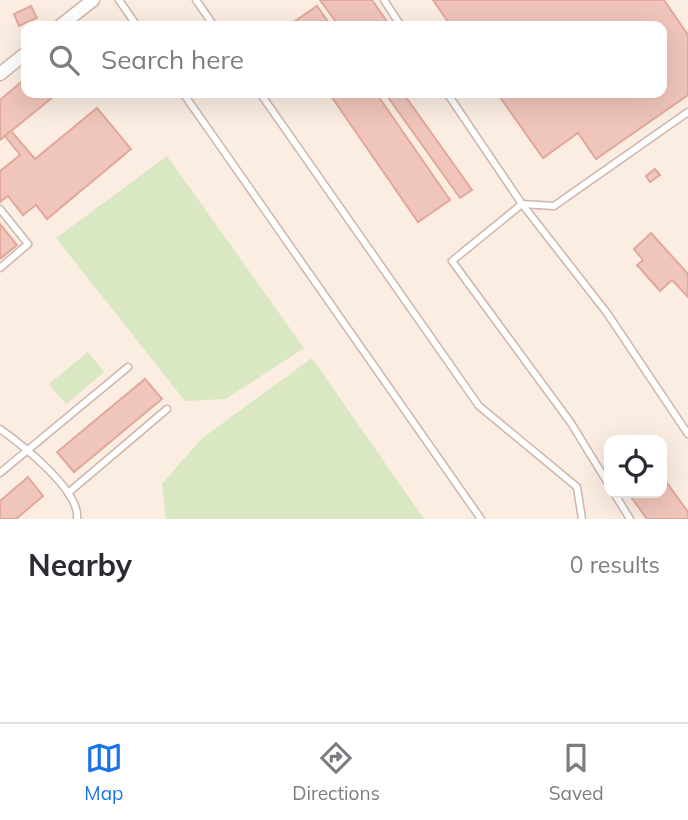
<!DOCTYPE html>
<html lang="en">
<head>
<meta charset="utf-8">
<style>
	body { margin:0; font-family:Mulish,sans-serif; background:#f7f7f7; color:#2b2b33 }
	.controls { position:absolute; right:21px; bottom:21px; display:grid; overflow:hidden; border-radius:14px; box-shadow:0 7px 28px #0002 }
	.controls button { width:63px; height:63px; display:grid; place-items:center; padding:0; border:0; border-bottom:2px solid #e1e1e2; background:#fff; color:#2b2b33; font:35px sans-serif }
	.list { margin:0; padding:0; list-style:none }
	h2 { display:flex; justify-content:space-between; align-items:center; height:91px; margin:0; padding:0 28px; font-size:30px }
	h2 small { font-size:23px; font-weight:400; color:#7c7c81 }
	.icon { flex:none; width:38px; height:38px; fill:none; stroke:currentColor; stroke-width:2; stroke-linecap:round; stroke-linejoin:round }
	.map { position:relative; flex:none; width:688px; height:519px; overflow:hidden }
	.search { position:absolute; background:#fff; box-shadow:0 7px 28px #0002; left:21px; right:21px; top:21px; height:77px; display:flex; align-items:center; gap:18px; box-sizing:border-box; padding:0 24px; border-radius:14px; color:#7c7c81; font-size:26px }
	.sheet { height:203px; background:#fff }
	nav { display:flex; justify-content:space-around; align-items:center; box-sizing:border-box; height:98px; border-top:2px solid #e1e1e2; background:#fff; font-size:19px; color:#7c7c81 }
	nav a { display:grid; justify-items:center; gap:4px }
	nav .on { color:#1a73e8 }
	.map>svg:first-child { display:block }
	.green { fill:#d9e8c2 }
	.building { fill:#f0c5bb; stroke:#e2a89c; stroke-width:2 }
	.lines { fill:none; stroke-linecap:round; stroke-linejoin:round }
	.service-casing { stroke:#ceb5ac; stroke-width:9 }
	.minor-casing { stroke:#ceb5ac; stroke-width:15 }
	.service { stroke:#fff; stroke-width:6 }
	.minor { stroke:#fff; stroke-width:12 }
</style>
</head>
<body>
<div class="map">
<svg width="688" height="519" viewBox="0 0 688 519">
	<rect width="100%" height="100%" fill="#fbede2"/>
	<g class="green">
		<path d="M167,156L304,348L226,399L185,401L56,238Z"/>
		<path d="M88,352L104,372L66,404L49,384Z"/>
		<path d="M312,358L424,519H166L162,484L201,439Z"/>
	</g>
	<g class="building">
		<path d="M320,0H372L390,26H339Z"/>
		<path d="M433,0H664L688,35V95L596,159L578,133L543,158L497,93H662V26H451Z"/>
		<path d="M31,6L37,18L19,26L14,14Z"/>
		<path d="M317,6L331,26H288Z"/>
		<path d="M26,78V93H58L0,140V100Z"/>
		<path d="M329,93H376L450,200L418,222Z"/>
		<path d="M385,93H403L472,190L460,198Z"/>
		<path d="M97,108L131,149L47,219L36,205L23,215L8,196L0,202V171L20,155L5,136L11,131L35,159Z"/>
		<path d="M655,169L660,175L650,182L646,176Z"/>
		<path d="M0,224L17,245L0,259Z"/>
		<path d="M651,233L688,274V297L672,280L660,291L637,265L643,260L634,249Z"/>
		<path d="M145,379L162,399L74,472L57,452Z"/>
		<path d="M662,476L688,512V519H647L631,497L637,493H662Z"/>
		<path d="M28,477L43,496L16,519H0V501Z"/>
	</g>
	<g class="lines">
		<defs>
			<g id="service">
				<path d="M119,0L137,26"/>
				<path d="M196,0L214,26"/>
				<path d="M384,0L401,26"/>
				<path d="M183,93L481,519"/>
				<path d="M260,93L479,406L577,487L582,519"/>
				<path d="M447,93L522,204L607,313L688,434"/>
				<path d="M0,209L28,244L0,268"/>
				<path d="M0,429C21,444 81,491 77,519"/>
				<path d="M0,473L128,367"/>
				<path d="M609,485L571,423L452,261L522,204L554,206L688,112"/>
				<path d="M68,493L167,409"/>
				<path d="M614,493L630,519"/>
			</g>
			<g id="minor">
				<path d="M60,26L93,0"/>
				<path d="M0,74L26,53"/>
			</g>
		</defs>
		<use href="#service" class="service-casing"/>
		<use href="#minor" class="minor-casing"/>
		<use href="#service" class="service"/>
		<use href="#minor" class="minor"/>
	</g>
</svg>
<div class="controls">
<button><svg class="icon" aria-label="locate" viewBox="0 0 24 24"><circle cx="12" cy="12" r="6"/><path d="M12 2v4M12 18v4M2 12h4M18 12h4"/></svg></button>
</div>
<div class="search"><svg class="icon" aria-label="search" viewBox="0 0 24 24"><circle cx="10" cy="10" r="6"/><path d="M15 15l6 6"/></svg>Search here</div>
</div>
<section class="sheet">
<h2>Nearby<small>0 results</small></h2>
<ul class="list">
</ul>
</section>
<nav>
<a class="on"><svg class="icon" aria-label="map" viewBox="0 0 24 24"><path d="M3 6l6-2 6 2 6-2v14l-6 2-6-2-6 2zM9 4v14M15 6v14"/></svg>Map</a>
<a><svg class="icon" aria-label="directions" viewBox="0 0 24 24"><path d="M12 3l9 9-9 9-9-9zM9 14v-3h6M13 9l2 2-2 2"/></svg>Directions</a>
<a><svg class="icon" aria-label="saved" viewBox="0 0 24 24"><path d="M7 4h10v16l-5-4-5 4z"/></svg>Saved</a>
</nav>
</body>
</html>
